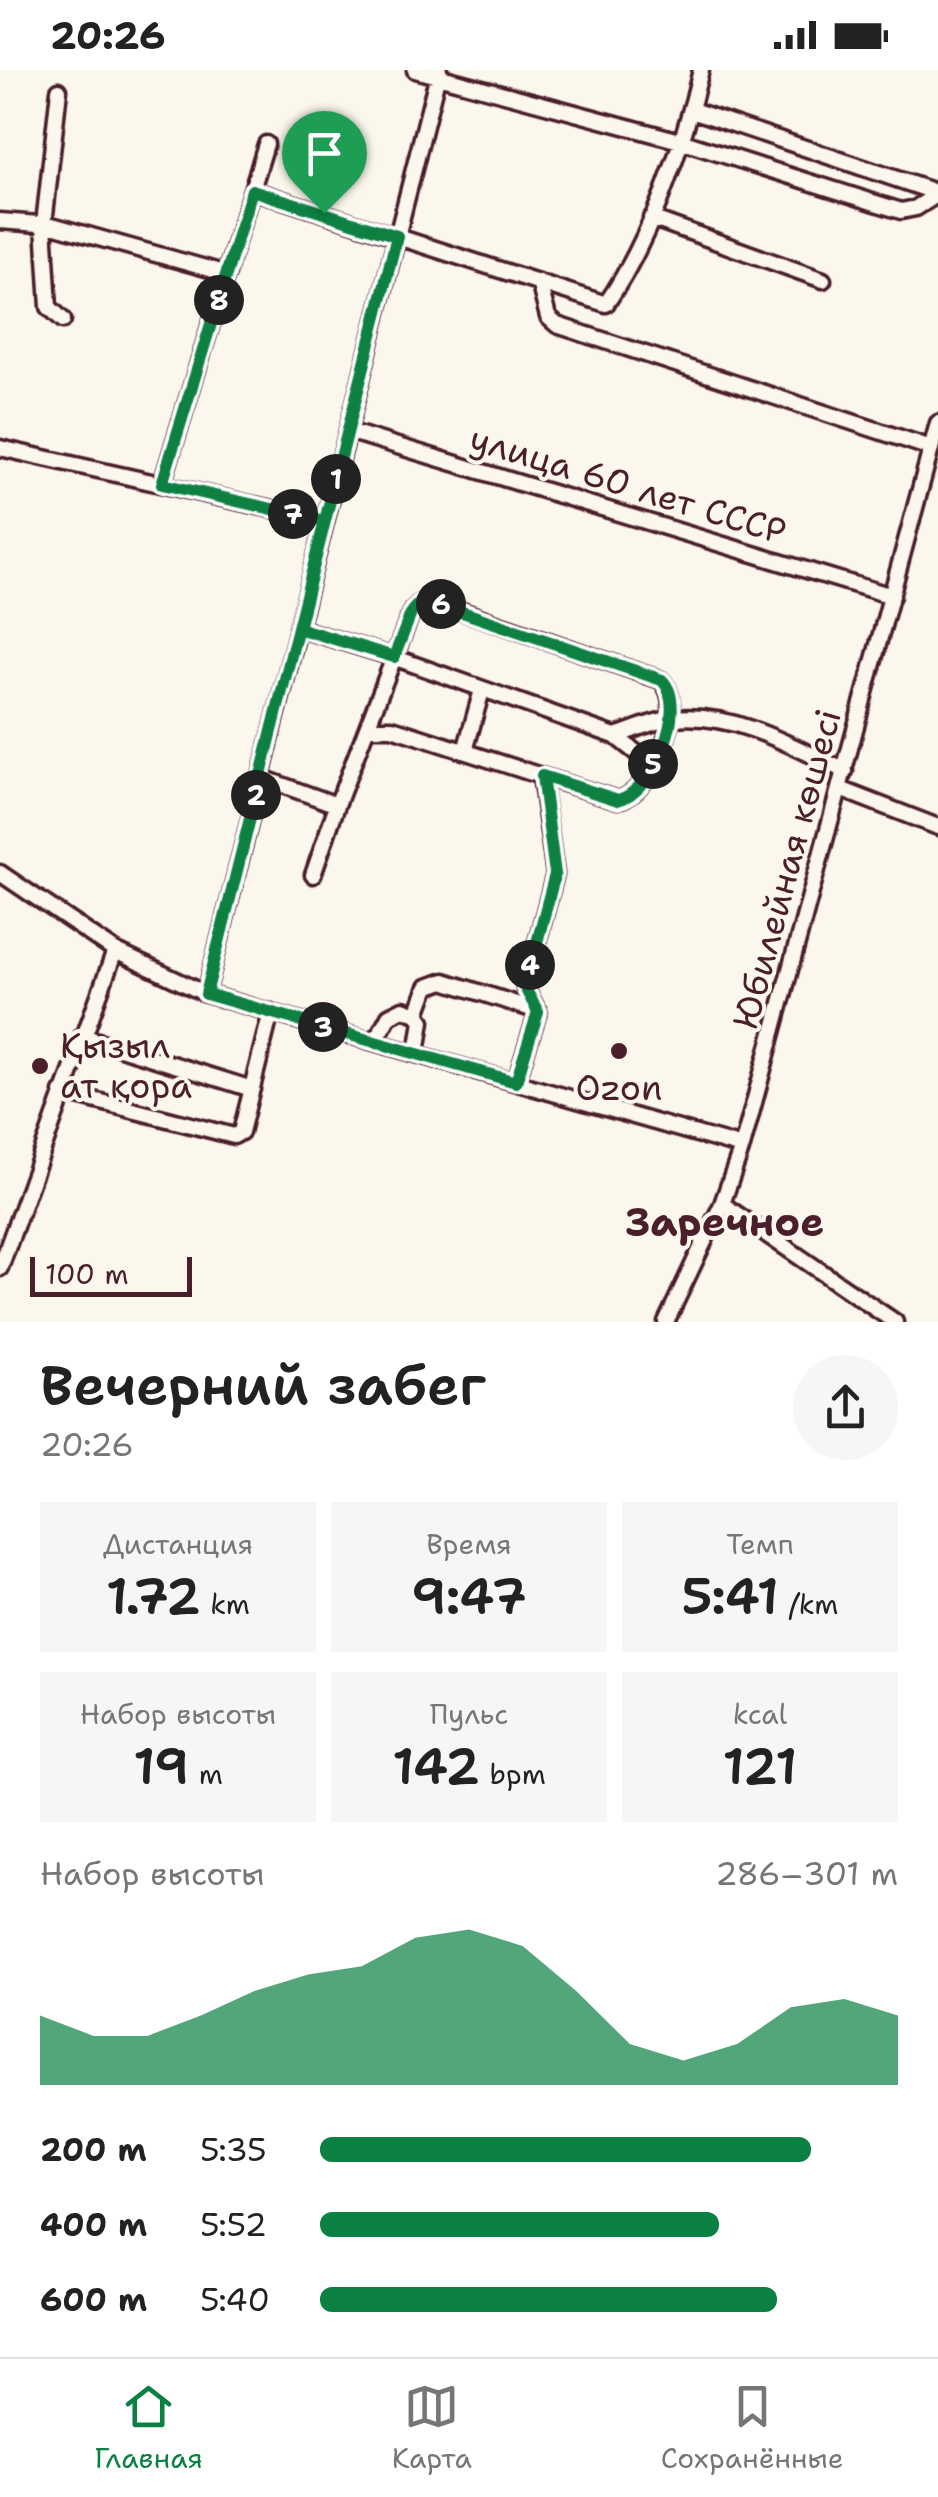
<!DOCTYPE html>
<html lang="ru">
<head>
<meta charset="utf-8">
<style>
  :root { --surface:#fff; --page:#f6f6f6; --text:#222; --muted:#767676; --line:#e0e0e0; --accent:#0b8043 }
  body { margin:0; font-family:"Shantell Sans",sans-serif; background:var(--page); color:var(--text); height:100vh; display:flex; flex-direction:column; font-size:38px; white-space:nowrap }
  * { box-sizing:border-box; margin:0 }
  p { font-size:32px; color:var(--muted) }
  .icon { flex:none; width:55px; height:55px; fill:none; stroke:currentColor; stroke-width:2; stroke-linecap:round; stroke-linejoin:round }
  .map { position:relative; height:1252px; overflow:hidden }
  .sheet { display:flex; flex-direction:column; background:var(--surface); flex:1 }
  .sheet>* { flex:none }
  .scale { position:absolute; left:30px; bottom:25px; width:162px; box-sizing:border-box; padding-left:10px; border:5px solid #4a1f2b; border-top:0; font-size:28px; line-height:35px; white-space:nowrap; color:#4a1f2b; -webkit-text-stroke:8px #fbf7ec; paint-order:stroke }
  .pin { position:absolute; display:grid; place-items:center; width:85px; height:85px; color:#fff; margin:-102px -42px; border-radius:50% 50% 50% 0; rotate:-45deg; box-shadow:0 0 10px #0007 }
  .pin .icon { rotate:45deg }
  .km { position:absolute; width:50px; height:50px; margin:-25px; border-radius:50%; background:#222; color:#fff; font-size:28px; line-height:50px; text-align:center }
  .round { display:grid; place-items:center; flex:none; width:105px; height:105px; border-radius:52px; background:var(--page) }
  .head { display:flex; align-items:center; justify-content:space-between; height:170px; padding:0 40px }
  h1 { font-size:55px; font-weight:600; line-height:75px }
  .stats { display:grid; grid-template-columns:repeat(3,1fr); gap:15px; height:170px; padding:10px 40px }
  .stats div { display:grid; align-content:center; border-radius:0px; background:var(--page); text-align:center }
  .stats b { font-size:50px; font-weight:600 }
  .stats small { font-size:28px; font-weight:400 }
  .stats p { font-size:28px }
  .chart { height:280px; padding:20px 40px }
  .chart p { display:flex; justify-content:space-between }
  .chart svg { width:100%; height:180px; margin-top:10px; fill:var(--accent); opacity:.7 }
  ul { padding:0 40px; list-style:none; font-size:32px }
  li { display:grid; grid-template-columns:160px 120px 1fr; align-items:center; height:75px }
  li i { height:25px; border-radius:12px; background:var(--accent) }
  .status { display:flex; justify-content:space-between; align-items:center; height:70px; padding:0 50px; background:var(--surface); direction:ltr }
  .status svg { height:28px; fill:currentColor }
  .menu { display:flex; justify-content:space-around; align-items:center; height:140px; border-top:2px solid var(--line); background:var(--surface); font-size:28px; color:var(--muted) }
  .menu a { display:grid; justify-items:center; gap:5px }
  .menu .selected { color:var(--accent) }
  .map>svg:first-child { display:block }
  .lines { fill:none; stroke-linecap:round; stroke-linejoin:round }
  .minor-casing { stroke:#4a1f2b; stroke-width:21 }
  .minor { stroke:#fbf7ec; stroke-width:14 }
  .route-casing { stroke:#fff; stroke-width:20 }
  .route { stroke:#0b8043; stroke-width:12 }
  .poi-dot { fill:#4a1f2b; stroke:#fbf7ec; stroke-width:4 }
  .labels { text-anchor:middle; stroke-width:8; stroke-linejoin:round; paint-order:stroke }
  .street-label { font-size:35px; fill:#4a1f2b; stroke:#fbf7ec }
  .poi-label { font-size:35px; fill:#4a1f2b; stroke:#fbf7ec; text-anchor:start }
  .quarter-label { font-size:40px; font-weight:bold; fill:#4a1f2b; stroke:#fbf7ec }
</style>
</head>
<body>
<div class="status"><b>20:26</b><svg viewBox="0 0 49 12"><path d="M0 12V9h3v3zM5 12V6h3v6zM10 12V3h3v9zM15 12V0h3v12zM26 1h20v11H26zM47 4h2v5h-2z"/></svg></div>
<div class="map">
<svg width="938" height="1252" viewBox="0 0 938 1252">
  <rect width="100%" height="100%" fill="#fbf7ec"/>
  <filter id="ink" filterUnits="userSpaceOnUse"><feTurbulence type="fractalNoise" baseFrequency=".01" numOctaves="2"/><feDisplacementMap in="SourceGraphic" scale="20" xChannelSelector="R" yChannelSelector="G"/><feConvolveMatrix kernelMatrix="1 2 1 2 8 2 1 2 1" color-interpolation-filters="sRGB"/></filter>
  <g filter="url(#ink)">
    <g class="lines">
      <defs>
        <path id="minor" d="M415,0L680,71L901,141L916,138L938,124
          M59,20L44,154L49,237L63,250
          M692,40L938,123
          M252,120L606,234C649,172 684,74 701,0
          M651,148L823,210
          M0,151L52,155L227,204
          M539,212L548,247L557,255L931,378
          M348,361L892,526
          M0,378L325,451
          M162,414L266,74
          M298,558L393,587L615,666L652,695
          M369,658H392L541,706L555,804L525,918L538,942L516,1012
          M615,666C634,660 655,650 675,648C734,642 794,677 845,701
          M465,681L482,620
          M260,707L337,735L412,541L420,533L433,531L661,610C690,638 651,723 618,730L541,706
          M840,719L938,757
          M0,803L115,881L206,924L742,1077
          M313,805L337,735
          M206,924L439,0
          M417,944L427,917L444,911L538,941
          M82,966L252,1019
          M375,972L389,946L403,939L417,944L422,951L417,983
          M62,1022L234,1066L241,1062L271,942
          M722,1134L895,1252
          M0,1198L115,881
          M666,1252L722,1134L742,1077L938,353"/>
      </defs>
      <use href="#minor" class="minor-casing"/>
      <use href="#minor" class="minor"/>
    </g>
  </g>
  <g class="lines" filter="url(#ink)">
    <defs>
      <path id="route" d="M324,143L397,166C333,419 269,671 206,924L516,1012L538,942L525,918L555,804L542,706L618,730C652,722 690,638 662,610L433,532H420L412,541L394,587L298,558L325,451L162,414L252,120L324,143"/>
    </defs>
    <use href="#route" class="route-casing"/>
    <use href="#route" class="route"/>
  </g>
  <g class="poi-dot">
    <circle cx="619" cy="981" r="10"/>
    <circle cx="40" cy="996" r="10"/>
  </g>
  <g class="labels">
    <g class="street-label">
      <text transform="translate(628 415) rotate(17)" y="12">улица 60 лет СССР</text>
      <text transform="translate(787 799) rotate(-75)" y="12">Юбилейная көшесі</text>
    </g>
    <g class="poi-label">
      <text x="60" y="988">Қызыл<tspan x="60" dy="40">ат қора</tspan></text>
      <text x="619" y="1030" text-anchor="middle">Ozon</text>
    </g>
    <g class="quarter-label">
      <text x="725" y="1166">Заречное</text>
    </g>
  </g>
</svg>
<div class="scale">100 m</div>
<div class="pin" style="left:324px;top:143px;background:#1e9e55"><svg class="icon" aria-label="arrive" viewBox="0 0 24 24"><path d="M6 21V4h12l-3 4 3 4H6"/></svg></div>
<b class="km" style="left:336px;top:409px">1</b>
<b class="km" style="left:256px;top:725px">2</b>
<b class="km" style="left:323px;top:957px">3</b>
<b class="km" style="left:530px;top:895px">4</b>
<b class="km" style="left:653px;top:694px">5</b>
<b class="km" style="left:441px;top:534px">6</b>
<b class="km" style="left:293px;top:444px">7</b>
<b class="km" style="left:219px;top:230px">8</b>
</div>
<section class="sheet">
<div class="head"><div><h1>Вечерний забег</h1><p>20:26</p></div><a class="round"><svg class="icon" aria-label="share" viewBox="0 0 24 24"><path d="M12 15V3M7 8l5-5 5 5M5 13v7h14v-7"/></svg></a></div>
<div class="stats">
<div><p>Дистанция</p><b>1.72<small> km</small></b></div>
<div><p>Время</p><b>9:47</b></div>
<div><p>Темп</p><b>5:41<small> /km</small></b></div>
</div>
<div class="stats">
<div><p>Набор высоты</p><b>19<small> m</small></b></div>
<div><p>Пульс</p><b>142<small> bpm</small></b></div>
<div><p>kcal</p><b>121</b></div>
</div>
<div class="chart"><p><span>Набор высоты</span>286–301 m</p>
<svg viewBox="0 0 160 44" preserveAspectRatio="none"><path d="M0 44V27L10 32L20 32L30 27L40 21L50 17L60 15L70 8L80 6L90 10L100 21L110 34L120 38L130 34L140 25L150 23L160 27V44z"/></svg>
</div>
<ul>
<li><b>200 m</b>5:35<i style="width:85%"></i></li>
<li><b>400 m</b>5:52<i style="width:69%"></i></li>
<li><b>600 m</b>5:40<i style="width:79%"></i></li>
</ul>
</section>
<nav class="menu">
<a class="selected"><svg class="icon" aria-label="home" viewBox="0 0 24 24"><path d="M3 11l9-7 9 7M6 9v11h12V9"/></svg>Главная</a>
<a><svg class="icon" aria-label="map" viewBox="0 0 24 24"><path d="M3 6l6-2 6 2 6-2v14l-6 2-6-2-6 2zM9 4v14M15 6v14"/></svg>Карта</a>
<a><svg class="icon" aria-label="saved" viewBox="0 0 24 24"><path d="M7 4h10v16l-5-4-5 4z"/></svg>Сохранённые</a>
</nav>
</body>
</html>
